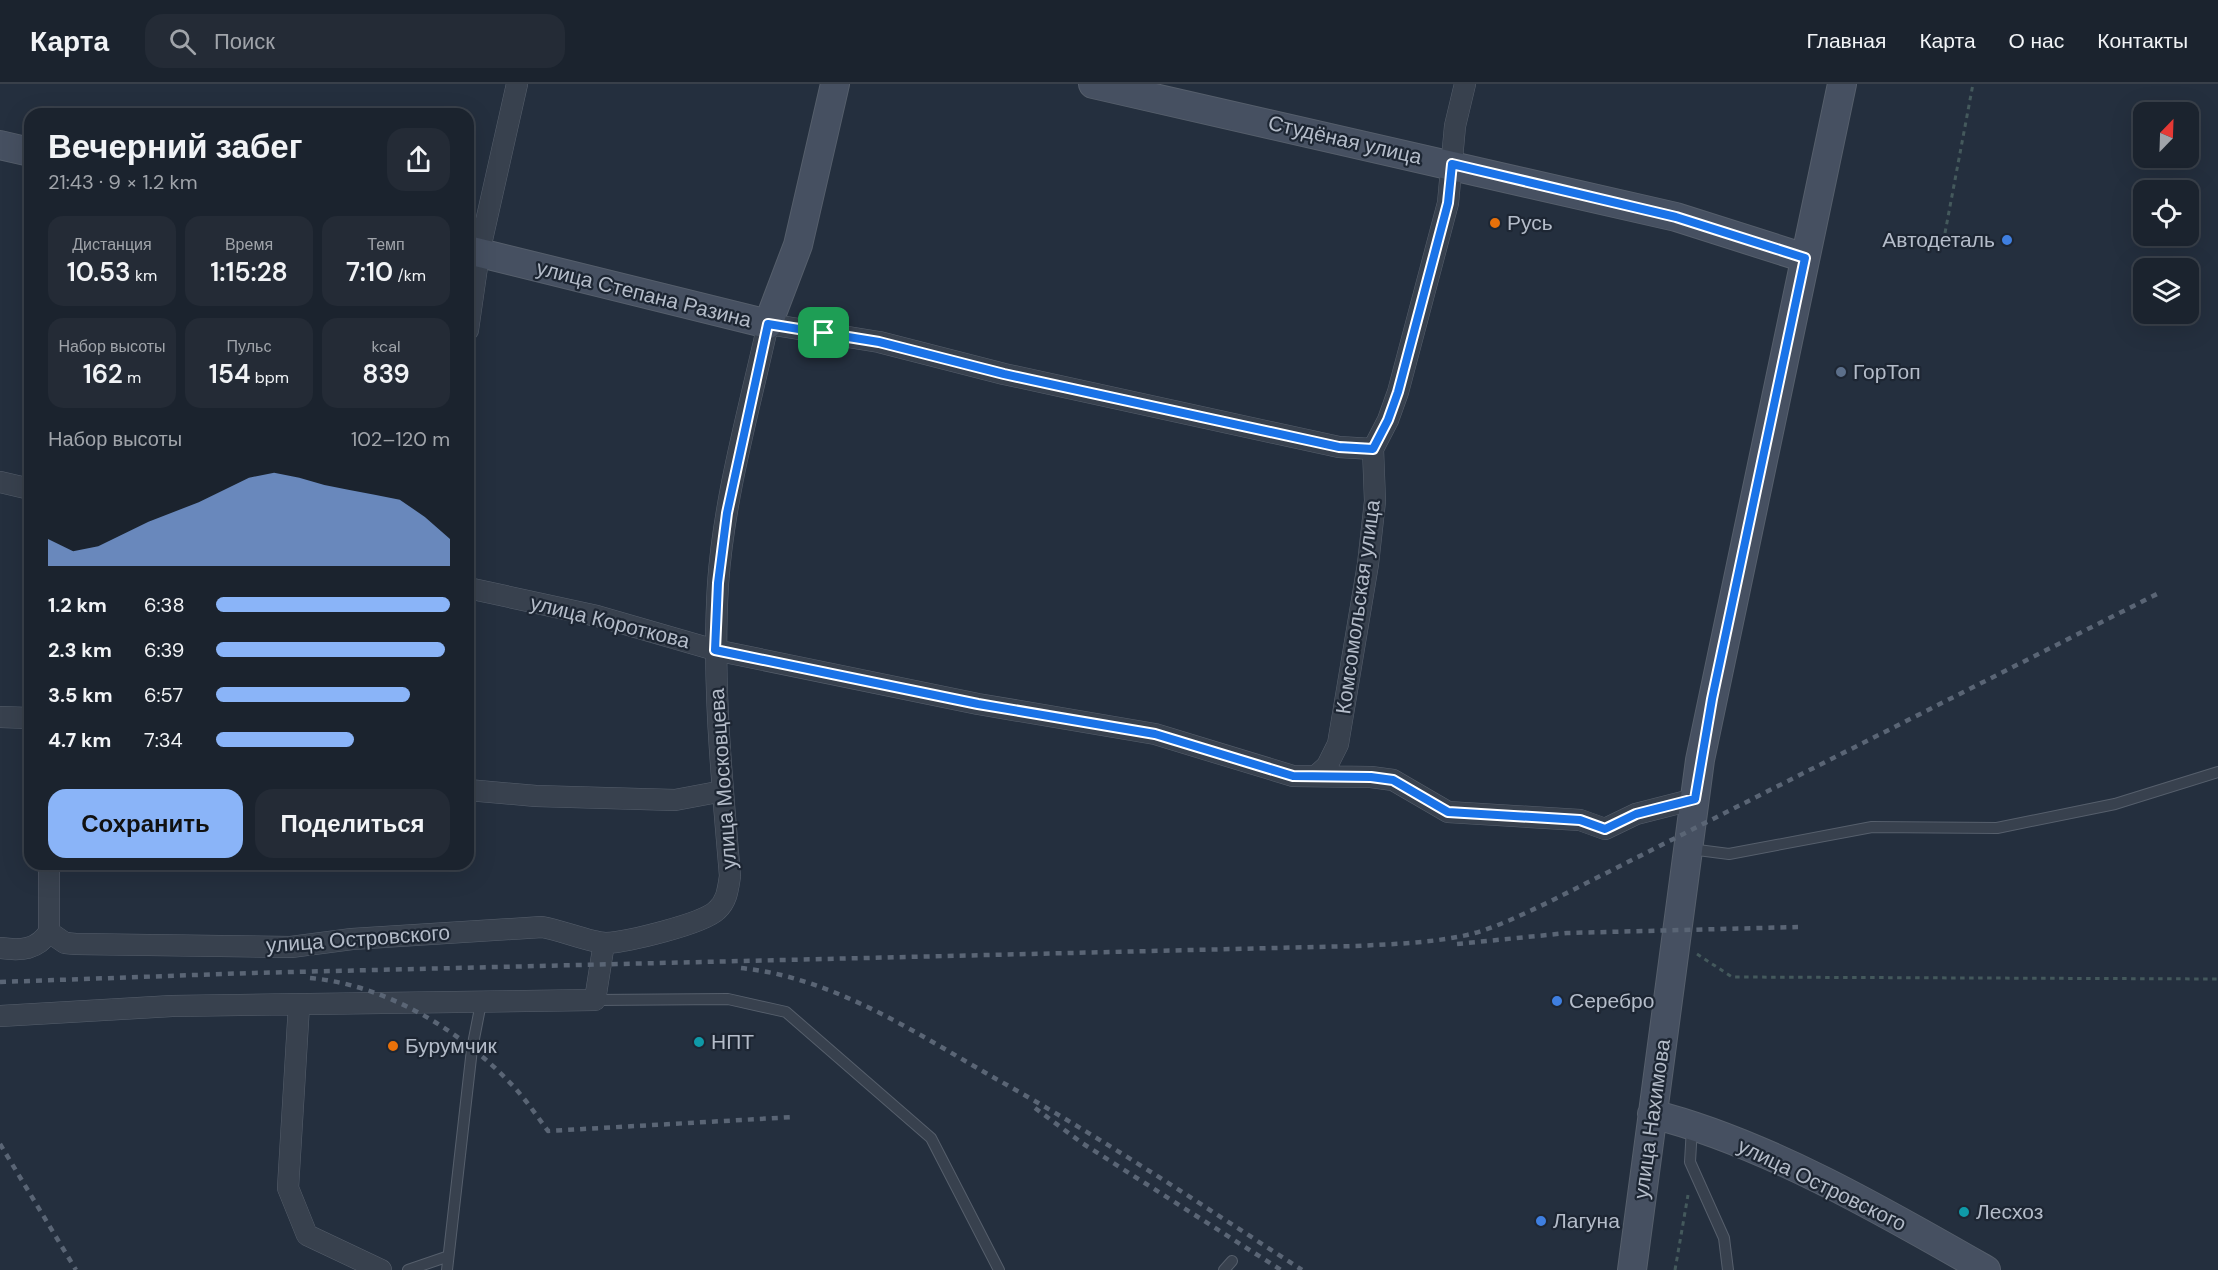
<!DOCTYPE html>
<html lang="ru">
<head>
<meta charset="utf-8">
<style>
  :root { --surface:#1b232e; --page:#242b36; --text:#f1f3f6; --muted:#a0a4aa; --line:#39404a; --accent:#8ab4f8 }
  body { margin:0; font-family:"DM Sans",sans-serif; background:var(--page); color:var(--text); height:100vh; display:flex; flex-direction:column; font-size:22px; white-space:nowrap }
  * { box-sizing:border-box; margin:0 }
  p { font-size:20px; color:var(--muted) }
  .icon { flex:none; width:33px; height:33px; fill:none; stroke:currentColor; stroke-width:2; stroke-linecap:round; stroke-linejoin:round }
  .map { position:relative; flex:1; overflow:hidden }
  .sheet { position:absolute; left:24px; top:24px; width:450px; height:762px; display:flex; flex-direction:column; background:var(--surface); border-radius:18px; box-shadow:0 6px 24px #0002,0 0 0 2px var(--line) }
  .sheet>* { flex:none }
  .needle { width:39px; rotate:23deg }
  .controls { position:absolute; left:2133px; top:18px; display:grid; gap:12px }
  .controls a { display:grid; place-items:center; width:66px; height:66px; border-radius:12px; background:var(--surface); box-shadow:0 6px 24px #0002,0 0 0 2px var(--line); font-size:30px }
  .pin { position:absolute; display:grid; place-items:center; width:51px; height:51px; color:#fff; margin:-26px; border-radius:12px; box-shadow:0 3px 9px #0006 }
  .round { display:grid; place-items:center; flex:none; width:63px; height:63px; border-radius:18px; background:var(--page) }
  .head { display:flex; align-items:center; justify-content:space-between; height:102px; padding:0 24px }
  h1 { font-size:33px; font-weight:600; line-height:45px }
  .metrics { display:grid; grid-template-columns:repeat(3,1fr); gap:9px; height:102px; padding:6px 24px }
  .metrics div { display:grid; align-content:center; border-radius:15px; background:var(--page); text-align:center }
  .metrics b { font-size:26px; font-weight:600 }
  .metrics small { font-size:16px; font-weight:400 }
  .metrics p { font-size:16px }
  .chart { height:168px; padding:12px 24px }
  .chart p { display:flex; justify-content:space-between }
  .chart svg { width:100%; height:108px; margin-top:6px; fill:var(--accent); opacity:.7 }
  .action { display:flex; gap:12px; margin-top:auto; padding:12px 24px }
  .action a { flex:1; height:69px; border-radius:18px; background:var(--accent); color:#111; font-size:24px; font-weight:600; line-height:69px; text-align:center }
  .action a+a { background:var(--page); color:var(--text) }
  ul { padding:0 24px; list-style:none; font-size:20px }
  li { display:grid; grid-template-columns:96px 72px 1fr; align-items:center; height:45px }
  li i { height:15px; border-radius:8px; background:var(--accent) }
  header { display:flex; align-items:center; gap:36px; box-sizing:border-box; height:84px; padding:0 30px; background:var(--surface); border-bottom:2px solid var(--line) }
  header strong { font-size:28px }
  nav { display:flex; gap:33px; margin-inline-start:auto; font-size:21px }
  .search { width:420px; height:54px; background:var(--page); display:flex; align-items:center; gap:15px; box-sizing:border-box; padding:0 21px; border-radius:18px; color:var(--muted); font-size:22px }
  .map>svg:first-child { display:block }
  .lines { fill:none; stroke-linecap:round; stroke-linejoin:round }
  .lane-casing { stroke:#565f6c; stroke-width:12 }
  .street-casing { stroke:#565f6c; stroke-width:22 }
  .secondary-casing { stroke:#565f6c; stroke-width:30 }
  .path { stroke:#44595c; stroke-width:3; stroke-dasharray:4.5 4.5; stroke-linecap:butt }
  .lane { stroke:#38414e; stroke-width:10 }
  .street { stroke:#38414e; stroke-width:21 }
  .secondary { stroke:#465061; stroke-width:28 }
  .rail { stroke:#5a6575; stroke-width:4.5; stroke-dasharray:6 6; stroke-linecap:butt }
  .route-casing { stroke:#fff; stroke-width:12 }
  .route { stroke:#1a73e8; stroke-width:8 }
  .food-dot { fill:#e8710a; stroke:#1d2633; stroke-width:2 }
  .shop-dot { fill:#3f7fe0; stroke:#1d2633; stroke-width:2 }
  .service-dot { fill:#5c6f8a; stroke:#1d2633; stroke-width:2 }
  .culture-dot { fill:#0f9aa8; stroke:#1d2633; stroke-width:2 }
  .labels { text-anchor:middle; stroke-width:4.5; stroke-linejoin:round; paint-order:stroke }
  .street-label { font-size:21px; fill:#b4bcc9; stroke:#1d2633 }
  .poi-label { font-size:21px; fill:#b4bcc9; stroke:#1d2633; text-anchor:start }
</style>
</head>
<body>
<header>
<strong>Карта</strong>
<div class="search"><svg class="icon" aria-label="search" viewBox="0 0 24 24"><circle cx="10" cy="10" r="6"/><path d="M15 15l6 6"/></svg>Поиск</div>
<nav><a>Главная</a><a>Карта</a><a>О нас</a><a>Контакты</a></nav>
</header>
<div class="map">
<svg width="2218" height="1186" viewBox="0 0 2218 1186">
  <rect width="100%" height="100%" fill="#242f3e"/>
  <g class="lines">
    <defs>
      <path id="lane" d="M1690,765L1729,770L1872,743L1997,744L2115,720L2218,688
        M595,916L728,915L786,928L931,1054L999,1186
        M1692,1043L1690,1078L1724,1154L1728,1186
        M408,1186L446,1173
        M447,1186L472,965L481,919
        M1224,1186L1232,1177"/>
      <path id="street" d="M468,246L479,169L517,0
        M0,398L30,405
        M468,504L597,532L715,566L978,620L1155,650L1293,692L1371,693L1393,696L1448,728L1580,736L1605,745L1636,730L1695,715
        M0,633L30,634
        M1317,691L1327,682L1338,660L1368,480L1375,417L1373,365L1388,336L1398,308L1448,119L1455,42L1465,0
        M468,706L536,712L675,716L723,707
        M49,780V848
        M49,848L65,859L76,860L291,863L352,855L542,843C561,846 591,859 606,859C627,858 703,840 717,826C727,817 728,805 730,792C722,696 712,598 718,500C724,413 749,326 768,240L879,258L1004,290L1339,363L1373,365
        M0,864C21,867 37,866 49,848
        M299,921L288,1104L307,1151L381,1186
        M0,932L172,922L595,916L604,859"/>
      <path id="secondary" d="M1093,0L1676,133L1805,174
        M0,61L30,68
        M468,166L768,240L798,161L835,0
        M1652,1030C1764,1058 1885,1128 1986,1186
        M1632,1186L1700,676L1842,0"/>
    </defs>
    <use href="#lane" class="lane-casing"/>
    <use href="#street" class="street-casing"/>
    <use href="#secondary" class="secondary-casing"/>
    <path class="path" d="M1945,149L1973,0
      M1697,870L1732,893L2218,895
      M1675,1186L1688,1111"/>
    <use href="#lane" class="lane"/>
    <use href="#street" class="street"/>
    <use href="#secondary" class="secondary"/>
    <path class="rail" d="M1457,860L1567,849L1798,843
      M741,884C836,894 917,950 998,996C1102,1054 1202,1121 1302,1186
      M310,894C387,901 462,947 514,1003C526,1016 537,1032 548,1047L794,1033
      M0,898L251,889L1356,862C1393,860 1431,859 1467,851C1496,844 1523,830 1549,818L2157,510
      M1035,1024L1082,1059L1281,1186
      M0,1060L76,1186"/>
  </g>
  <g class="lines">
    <defs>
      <path id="route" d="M1452,80L1676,133L1805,174L1712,615L1695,715L1636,730L1605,745L1580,736L1448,728L1393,696L1371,693L1293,692L1155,650L978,620L715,566L718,499L727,429L768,240L879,258L1004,290L1339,363L1373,365L1388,336L1398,308L1448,119Z"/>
    </defs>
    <use href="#route" class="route-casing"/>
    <use href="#route" class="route"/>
  </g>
  <g class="food-dot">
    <circle cx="1495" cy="139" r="6"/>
    <circle cx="393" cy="962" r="6"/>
  </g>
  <g class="shop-dot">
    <circle cx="2007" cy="156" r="6"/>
    <circle cx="1557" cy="917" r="6"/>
    <circle cx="1541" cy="1137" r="6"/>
  </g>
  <circle class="service-dot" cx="1841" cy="288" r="6"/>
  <g class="culture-dot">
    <circle cx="699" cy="958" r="6"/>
    <circle cx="1964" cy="1128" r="6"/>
  </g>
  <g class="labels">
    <g class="street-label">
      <text transform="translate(1345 56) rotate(13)" y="7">Студёная улица</text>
      <text transform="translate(644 210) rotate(14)" y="7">улица Степана Разина</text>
      <text transform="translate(1358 523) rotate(-82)" y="7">Комсомольская улица</text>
      <text transform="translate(610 538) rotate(14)" y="7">улица Короткова</text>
      <text transform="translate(723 695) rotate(-94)" y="7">улица Московцева</text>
      <text transform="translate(358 855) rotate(-4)" y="7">улица Островского</text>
      <text transform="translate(1652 1035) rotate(-82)" y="7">улица Нахимова</text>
      <text transform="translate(1822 1101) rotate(26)" y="7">улица Островского</text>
    </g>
    <g class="poi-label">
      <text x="1507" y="146">Русь</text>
      <text x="1995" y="163" text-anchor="end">Автодеталь</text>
      <text x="1853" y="295">ГорТоп</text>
      <text x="1569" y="924">Серебро</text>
      <text x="711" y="965">НПТ</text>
      <text x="405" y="969">Бурумчик</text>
      <text x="1976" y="1135">Лесхоз</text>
      <text x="1553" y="1144">Лагуна</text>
    </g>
  </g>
</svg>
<div class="controls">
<a><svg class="needle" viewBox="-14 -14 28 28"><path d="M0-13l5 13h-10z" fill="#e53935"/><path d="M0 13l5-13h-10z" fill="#a0a4aa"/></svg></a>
<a><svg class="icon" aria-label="locate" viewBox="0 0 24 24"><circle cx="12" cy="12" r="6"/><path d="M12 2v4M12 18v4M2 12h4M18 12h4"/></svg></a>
<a><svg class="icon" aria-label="layers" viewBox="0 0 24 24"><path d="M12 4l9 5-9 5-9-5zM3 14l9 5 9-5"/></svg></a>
</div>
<div class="pin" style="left:824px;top:249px;background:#1e9e55"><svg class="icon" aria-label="arrive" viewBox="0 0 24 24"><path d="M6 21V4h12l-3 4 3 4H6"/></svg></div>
<section class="sheet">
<div class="head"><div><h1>Вечерний забег</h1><p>21:43 · 9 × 1.2 km</p></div><a class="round"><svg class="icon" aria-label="share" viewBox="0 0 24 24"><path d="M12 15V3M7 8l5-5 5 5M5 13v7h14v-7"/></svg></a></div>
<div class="metrics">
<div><p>Дистанция</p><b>10.53<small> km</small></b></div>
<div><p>Время</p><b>1:15:28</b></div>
<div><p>Темп</p><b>7:10<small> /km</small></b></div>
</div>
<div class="metrics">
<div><p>Набор высоты</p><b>162<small> m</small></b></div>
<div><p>Пульс</p><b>154<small> bpm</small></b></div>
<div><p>kcal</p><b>839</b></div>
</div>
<div class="chart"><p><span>Набор высоты</span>102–120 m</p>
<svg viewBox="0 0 160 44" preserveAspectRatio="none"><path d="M0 44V33L10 38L20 36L30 31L40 26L50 22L60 18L70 13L80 8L90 6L100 8L110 11L120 13L130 15L140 17L150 24L160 33V44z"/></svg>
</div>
<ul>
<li><b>1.2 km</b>6:38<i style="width:100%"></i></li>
<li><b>2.3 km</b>6:39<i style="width:98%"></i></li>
<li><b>3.5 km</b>6:57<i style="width:83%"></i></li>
<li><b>4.7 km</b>7:34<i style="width:59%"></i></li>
</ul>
<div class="action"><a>Сохранить</a><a>Поделиться</a></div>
</section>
</div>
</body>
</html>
